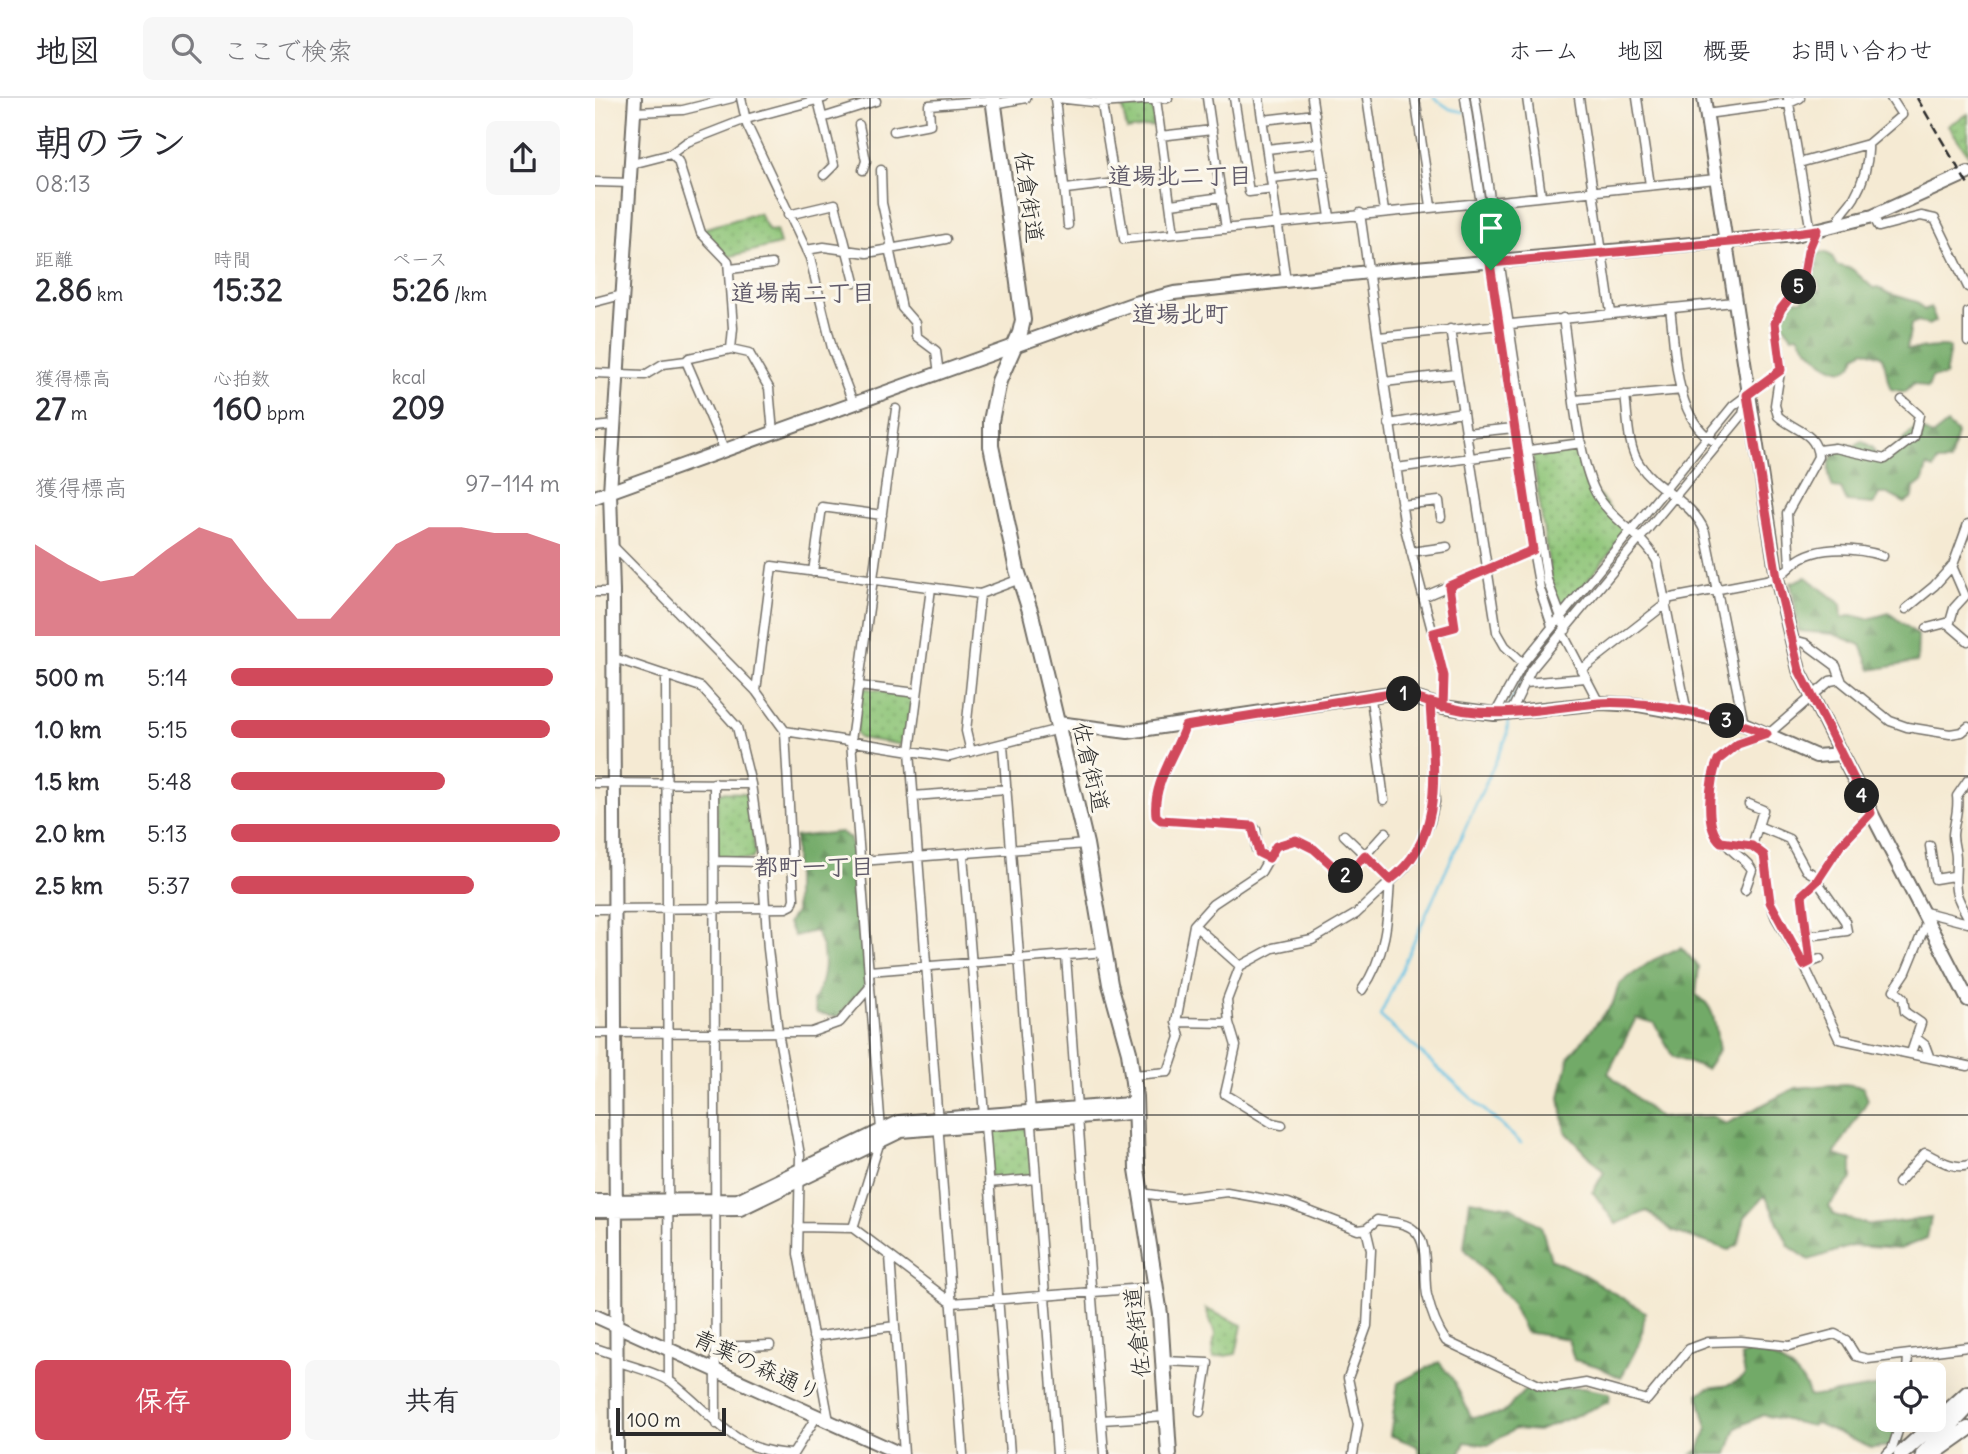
<!DOCTYPE html>
<html lang="ja">
<head>
<meta charset="utf-8">
<style>
  :root { --surface:#fff; --page:#f7f7f7; --text:#2b2b33; --muted:#7c7c81; --line:#e1e1e2; --accent:#d1495b }
  body { margin:0; font-family:Delius,"Klee One",sans-serif; background:var(--page); color:var(--text); height:100vh; display:flex; flex-direction:column; font-size:26px; white-space:nowrap }
  * { box-sizing:border-box; margin:0 }
  p { font-size:23px; color:var(--muted) }
  .icon { flex:none; width:38px; height:38px; fill:none; stroke:currentColor; stroke-width:2; stroke-linecap:round; stroke-linejoin:round }
  .map { position:relative; flex:1; overflow:hidden }
  .sheet { display:flex; flex-direction:column; background:var(--surface); width:595px }
  .sheet>* { flex:none }
  .controls { position:absolute; left:1281px; top:1264px; display:grid; gap:14px }
  .controls a { display:grid; place-items:center; width:70px; height:70px; border-radius:10px; background:var(--surface); box-shadow:0 7px 28px #0002; font-size:35px }
  .scale { position:absolute; left:21px; bottom:18px; width:110px; box-sizing:border-box; padding-left:7px; border:4px solid #2b2b2b; border-top:0; font-size:19px; line-height:24px; white-space:nowrap; color:#2b2b2b; -webkit-text-stroke:5px #fbf7ec; paint-order:stroke }
  .pin { position:absolute; display:grid; place-items:center; width:60px; height:60px; color:#fff; margin:-72px -30px; border-radius:50% 50% 50% 0; rotate:-45deg; box-shadow:0 0 7px #0007 }
  .pin .icon { rotate:45deg }
  .km { position:absolute; width:35px; height:35px; margin:-18px; border-radius:50%; background:#222; color:#fff; font-size:19px; line-height:35px; text-align:center }
  .round { display:grid; place-items:center; flex:none; width:74px; height:74px; border-radius:10px; background:var(--page) }
  .head { display:flex; align-items:center; justify-content:space-between; height:119px; padding:0 35px }
  h1 { font-size:38px; font-weight:700; line-height:52px }
  .metrics { display:grid; grid-template-columns:repeat(3,1fr); gap:10px; height:119px; padding:7px 35px }
  .metrics div { display:grid; align-content:center }
  .metrics b { font-size:30px; font-weight:700 }
  .metrics small { font-size:19px; font-weight:400 }
  .metrics p { font-size:19px }
  .chart { height:196px; padding:14px 35px }
  .chart p { display:flex; justify-content:space-between }
  .chart svg { width:100%; height:126px; margin-top:7px; fill:var(--accent); opacity:.7 }
  .button { display:flex; gap:14px; margin-top:auto; padding:14px 35px }
  .button a { flex:1; height:80px; border-radius:10px; background:var(--accent); color:#fff; font-size:28px; font-weight:700; line-height:80px; text-align:center }
  .button a+a { background:var(--page); color:var(--text) }
  ul { padding:0 35px; list-style:none; font-size:23px }
  li { display:grid; grid-template-columns:112px 84px 1fr; align-items:center; height:52px }
  li i { height:18px; border-radius:9px; background:var(--accent) }
  header { display:flex; align-items:center; gap:42px; box-sizing:border-box; height:98px; padding:0 35px; background:var(--surface); border-bottom:2px solid var(--line) }
  header strong { font-size:33px }
  nav { display:flex; gap:38px; margin-inline-start:auto; font-size:24px }
  .search { width:490px; height:63px; background:var(--page); display:flex; align-items:center; gap:18px; box-sizing:border-box; padding:0 24px; border-radius:10px; color:var(--muted); font-size:26px }
  main { display:flex; flex:1; min-height:0 }
  .map>svg:first-child { display:block }
  .forest { fill:url(#forest-firs); stroke:#4e6a4a; stroke-width:2 }
  .park { fill:url(#park-dots); stroke:#5c7851; stroke-width:2 }
  .lines { fill:none; stroke-linecap:round; stroke-linejoin:round }
  .stream { stroke:#65c1e3; stroke-width:2.5 }
  .street-casing { stroke:#726e66; stroke-width:11 }
  .secondary-casing { stroke:#726e66; stroke-width:16 }
  .primary-casing { stroke:#726e66; stroke-width:16 }
  .highway-casing { stroke:#726e66; stroke-width:18 }
  .street { stroke:#fff; stroke-width:8 }
  .secondary { stroke:#fff; stroke-width:12 }
  .primary { stroke:#fff; stroke-width:12 }
  .highway { stroke:#fff; stroke-width:14 }
  .rail { stroke:#2b2b2b; stroke-width:2.5; stroke-dasharray:10 5; stroke-linecap:butt }
  .route-casing { stroke:#fff; stroke-width:14 }
  .route { stroke:#d1495b; stroke-width:9 }
  .grid { fill:none; stroke:#2b2b2b; stroke-width:2; stroke-opacity:0.55 }
  .labels { text-anchor:middle; stroke-width:6; stroke-linejoin:round; paint-order:stroke }
  .street-label { font-size:23px; fill:#2b2b2b; stroke:#fbf7ec }
  .neighbourhood-label { font-size:24px; font-weight:bold; fill:#605a69; stroke:#fbf7ec }
</style>
</head>
<body>
<header>
<strong>地図</strong>
<div class="search"><svg class="icon" aria-label="search" viewBox="0 0 24 24"><circle cx="10" cy="10" r="6"/><path d="M15 15l6 6"/></svg>ここで検索</div>
<nav><a>ホーム</a><a>地図</a><a>概要</a><a>お問い合わせ</a></nav>
</header>
<main>
<section class="sheet">
<div class="head"><div><h1>朝のラン</h1><p>08:13</p></div><a class="round"><svg class="icon" aria-label="share" viewBox="0 0 24 24"><path d="M12 15V3M7 8l5-5 5 5M5 13v7h14v-7"/></svg></a></div>
<div class="metrics">
<div><p>距離</p><b>2.86<small> km</small></b></div>
<div><p>時間</p><b>15:32</b></div>
<div><p>ペース</p><b>5:26<small> /km</small></b></div>
</div>
<div class="metrics">
<div><p>獲得標高</p><b>27<small> m</small></b></div>
<div><p>心拍数</p><b>160<small> bpm</small></b></div>
<div><p>kcal</p><b>209</b></div>
</div>
<div class="chart"><p><span>獲得標高</span>97–114 m</p>
<svg viewBox="0 0 160 44" preserveAspectRatio="none"><path d="M0 44V12L10 19L20 25L30 23L40 14L50 6L60 10L70 25L80 38L90 38L100 25L110 12L120 6L130 6L140 8L150 8L160 12V44z"/></svg>
</div>
<ul>
<li><b>500 m</b>5:14<i style="width:98%"></i></li>
<li><b>1.0 km</b>5:15<i style="width:97%"></i></li>
<li><b>1.5 km</b>5:48<i style="width:65%"></i></li>
<li><b>2.0 km</b>5:13<i style="width:100%"></i></li>
<li><b>2.5 km</b>5:37<i style="width:74%"></i></li>
</ul>
<div class="button"><a>保存</a><a>共有</a></div>
</section>
<div class="map">
<svg width="1373" height="1356" viewBox="0 0 1373 1356">
  <defs>
    <pattern id="forest-firs" width="22" height="20" patternUnits="userSpaceOnUse" patternTransform="scale(1.75)"><rect width="22" height="20" fill="#72aa68"/><path d="M5 1l3.5 6h-7zM16 11l3.5 6h-7z" fill="#5e8b56"/></pattern>
    <pattern id="park-dots" width="8" height="8" patternUnits="userSpaceOnUse" patternTransform="scale(1.75)"><rect width="8" height="8" fill="#8dc477"/><path d="M2 2h.1M6 6h.1" fill="none" stroke="#739f62" stroke-width="1.8" stroke-linecap="round"/></pattern>
  </defs>
  <rect width="100%" height="100%" fill="#fbf7ec"/>
  <filter id="ink" filterUnits="userSpaceOnUse"><feTurbulence type="fractalNoise" baseFrequency=".0143" numOctaves="2"/><feDisplacementMap in="SourceGraphic" scale="14" xChannelSelector="R" yChannelSelector="G"/><feConvolveMatrix kernelMatrix="1 2 1 2 8 2 1 2 1" color-interpolation-filters="sRGB"/></filter>
  <filter id="wash" filterUnits="userSpaceOnUse"><feTurbulence type="fractalNoise" baseFrequency=".00686" numOctaves="4" result="noise"/><feDisplacementMap in="SourceGraphic" scale="28" xChannelSelector="R" yChannelSelector="G"/><feGaussianBlur stdDeviation="1.57" result="paint"/><feColorMatrix in="noise" values="0 0 0 0 0 0 0 0 0 0 0 0 0 0 0 0 0 1.4 0 .05"/><feComposite in="paint" operator="in"/></filter>
  <g filter="url(#wash)">
    <rect width="100%" height="100%" fill="#f5ead3"/>
    <path class="forest" d="M1229,154L1237,158L1241,167L1257,171L1278,190L1283,189L1292,195L1322,204L1329,212L1335,209L1341,223L1333,227L1324,223L1316,226L1312,251C1327,253 1341,246 1355,250L1350,278L1337,279L1333,290L1319,285L1310,294L1296,291C1290,279 1293,269 1286,258L1270,252L1261,257C1253,294 1211,251 1203,237L1197,238L1185,223L1198,202H1208L1209,194L1220,190L1226,195L1223,182L1218,179C1219,171 1216,165 1218,157Z
      M1352,326L1362,335L1355,364H1342L1339,371L1332,368L1328,383L1319,390L1318,399L1310,405L1293,396H1284L1279,406L1252,404L1246,391L1238,390C1230,370 1233,362 1246,345L1259,348L1267,343L1278,350L1281,358C1300,358 1308,338 1323,328L1337,338Z
      M1211,479L1246,506L1247,520L1257,517L1273,521L1294,515L1323,537L1322,564L1276,572L1266,547L1238,536L1204,533L1196,485Z
      M245,734L255,740L264,792L272,886L243,919L222,915L218,904C230,882 234,855 220,833L199,838L193,825L200,814V739Z
      M1086,849L1104,869L1101,897C1122,908 1120,931 1124,952L1111,971L1078,959L1059,925L1041,920L1013,975L1064,1020L1118,1018L1131,1026L1200,990L1250,986L1268,989L1273,1002L1239,1057L1257,1062V1081L1234,1108L1239,1117L1276,1127L1336,1120L1332,1140L1305,1151L1257,1148L1214,1162L1194,1148L1170,1097L1150,1119L1143,1147L1134,1152L1077,1133L1052,1113L1021,1126L998,1094L1009,1074L970,1033L965,999L974,959L1018,905L1024,886L1058,862Z
      M875,1102L916,1109L946,1128L956,1161L986,1175L1050,1214L1046,1242L1026,1280L1002,1268L979,1262L973,1241L930,1234L917,1205L869,1150Z
      M1158,1251C1183,1262 1207,1271 1215,1299L1293,1287V1321H1307L1308,1347L1276,1350L1221,1325L1217,1328L1168,1317L1141,1330L1132,1356H1097L1104,1352L1112,1330L1103,1296C1120,1282 1129,1296 1150,1277L1146,1258Z
      M844,1264L859,1283L876,1319L907,1316L932,1290H987L1015,1295L1014,1304L943,1333L920,1331L893,1347L870,1344L865,1356H825L822,1348L795,1337L803,1285Z"/>
    <path class="park" d="M553,5L558,9L560,28L532,32L527,8Z
      M1373,16V56L1353,27Z
      M164,115L174,133L181,132L185,146L133,159L107,131Z
      M984,348L990,378L1032,434L971,509L963,508L956,481L937,354Z
      M270,590L315,598L318,602L312,643L308,647L264,640L261,635L266,594Z
      M126,694L150,695L154,698L160,756L157,761H125L122,758V698Z
      M429,1029L433,1032L437,1078L396,1081L393,1036L396,1032Z
      M611,1211L647,1227L641,1256L619,1260L617,1256L620,1236Z"/>
    <g class="lines">
      <path class="stream" d="M839,0L855,11L869,14
        M894,135L898,160
        M899,167L945,468
        M947,481L959,518
        M912,611L935,567L958,538
        M913,618L912,638L785,918L926,1045"/>
    </g>
  </g>
  <g filter="url(#ink)">
    <g class="lines">
      <defs>
        <path id="street" d="M146,0L152,27L215,160L237,250L259,307
          M460,0L473,127
          M462,0L507,5L573,0
          M506,0L529,141L1121,81
          M612,0L631,131
          M639,0L654,94L679,91
          M664,0L691,183
          M717,0L735,119
          M772,0L789,113
          M820,0L836,108
          M870,0L938,452L945,491L957,528
          M880,0L952,482L971,532
          M932,0L946,97
          M984,0L1016,215
          M1042,0L1055,87
          M1193,0L1216,134
          M561,1L579,136
          M223,2L239,67L229,77
          M399,6L431,0
          M40,14L88,12L137,0
          M1111,16L1194,5L1205,0
          M227,20L281,3
          M668,22L720,16
          M264,27L271,63L268,72
          M299,33L335,26L334,7L398,2
          M565,38L617,32
          M672,51L724,45
          M76,56L83,63L106,135L133,163L138,230L136,251
          M1204,65L1273,46L1307,17L1296,0
          M37,66L76,56L92,44L151,21L229,0
          M286,72L287,105L297,150
          M677,80L729,74
          M0,84L35,85
          M471,91L520,85
          M576,106L627,99
          M765,115L810,430L849,578L848,609
          M193,117L240,106L260,184
          M1278,118L1284,129L1326,118L1340,121L1373,189
          M1243,128C1244,115 1253,110 1259,100C1268,84 1274,65 1273,46
          M294,150L307,210L320,225L321,238L341,253L344,276
          M211,152L229,149L272,155L351,141
          M135,171L177,166
          M0,204L27,197
          M1075,210C1081,252 1078,316 1117,342
          M1373,214V244
          M968,220C975,264 981,358 1001,395C1016,422 1047,436 1062,463L1092,615
          M855,231L902,534L910,548L928,565
          M784,239L1139,204
          M91,263L130,353
          M0,275L50,277L68,266L91,263L94,260L136,251L154,255L174,290L178,335
          M789,284L861,276
          M1030,297C1033,318 1032,349 1045,367C1063,394 1097,402 1110,434L1149,626
          M980,302L1087,292
          M794,326L867,314
          M0,329L19,327
          M870,335L919,330
          M1223,352L1240,350L1290,361L1319,339L1324,317L1307,302
          M801,370L987,345
          M806,407L844,403L846,419
          M816,454L852,449
          M1195,469C1216,446 1259,449 1288,458
          M218,474L227,409L287,417
          M336,490L315,653L368,1356
          M0,494H18
          M828,499L938,452
          M1071,501L1182,480L1195,469L1192,415L1223,359C1222,334 1198,332 1183,318L1180,307L1186,267L1180,225L1186,211L1208,183L1213,153L1222,132
          M1311,511L1339,488L1358,467L1373,426
          M1352,525L1373,543
          M1332,530L1355,524L1359,510L1370,498L1357,468
          M838,535L860,529L854,488
          M968,536L1004,605
          M1195,541L1210,545L1241,568L1247,584L1295,623L1312,629L1355,636L1367,634L1373,629
          M19,560L106,589L142,629L156,686L167,764L173,851L183,934L205,1057L203,1156L234,1323
          M986,572L1072,505
          M71,577L74,1283
          M1246,581L1235,583L1177,633L1143,646L1123,662C1115,682 1108,730 1127,744L1157,748L1169,756L1175,804L1181,820L1209,867L1244,941L1373,968
          M930,585L991,580
          M264,588L322,595
          M161,593L177,468L385,496L425,481
          M776,600L789,702
          M918,615V610L936,572L1148,316L1152,300
          M900,616L928,565L1138,308L1186,272
          M590,628C581,656 557,685 561,718L566,722L657,728L661,732V751L674,760
          M190,633L354,659L464,631
          M408,647L462,1356
          M376,654L371,633L385,496
          M1373,682L1362,698C1364,713 1359,723 1358,737C1358,745 1361,753 1361,760C1361,791 1356,790 1373,819
          M0,685L156,686
          M119,685L121,1326
          M318,698L412,691
          M1154,706L1168,712L1157,748
          M1163,728L1194,741L1211,772L1224,780
          M749,737L795,781C793,821 791,859 767,892
          M1132,746C1139,758 1151,760 1157,772L1150,792
          M1335,748L1340,781L1358,778
          M368,757L389,1017
          M119,763L167,764
          M266,763L491,746
          M0,811L191,810L197,807L199,801L190,633L161,593L17,447
          M1326,813L1373,825
          M599,827L645,868
          M1212,838L1252,833L1250,823L1222,783
          M471,858L482,1010
          M1215,865L1207,797L1222,783L1245,748L1276,715
          M1211,866L1225,861
          M274,873L510,854
          M581,924L634,925
          M0,935L217,934L245,924L275,889
          M1321,940L1330,947L1334,958
          M1316,955L1326,925L1310,914L1308,900L1299,892L1311,874L1332,823
          M538,977L573,974L585,939L581,924L599,827L618,806L666,774L681,748L701,742L719,751L750,779L791,734
          M483,1019L509,1356
          M390,1027L415,1356
          M687,1027L677,1025L630,996L641,948L634,925L632,902L645,868L678,850L717,842L761,816L810,770L821,755L835,724L840,704L835,604
          M286,1032L256,643L301,311
          M394,1085L441,1081
          M1303,1085L1330,1055C1343,1061 1359,1072 1373,1067
          M546,1095L583,1100L632,1094L693,1105L763,1132L771,1131L782,1122C794,1124 810,1124 819,1132C835,1145 828,1178 832,1197C836,1214 841,1229 851,1243L944,1287L961,1290L991,1285L1052,1302L1094,1251L1113,1244L1146,1243L1194,1248L1240,1236L1251,1242L1261,1258L1273,1261L1373,1249
          M203,1129L258,1130L357,1205L562,1189
          M258,1130L285,1043
          M295,1158L309,1356
          M218,1239L300,1228
          M121,1249L175,1247
          M0,1250L21,1257
          M21,1263C38,1269 61,1274 76,1284C120,1317 136,1354 198,1356
          M569,1263L613,1265L605,1314
          M1312,1276L1313,1257
          M506,1322L572,1318
          M198,1356L222,1318
          M758,1356L763,1327L753,1280L772,1228L776,1152L771,1131
          M1292,1356L1297,1351L1307,1321"/>
        <path id="secondary" d="M1109,0L1182,480L1204,572L1246,656
          M0,399L419,248L540,205L579,195L774,174L1200,137L1278,118L1373,75
          M0,1103L143,1102L304,1024L535,1006L541,1010
          M0,1113L145,1111L306,1033L535,1015L541,1010
          M0,1218L306,1356
          M22,1356L18,494L15,394L40,0"/>
        <path id="primary" d="M463,625L533,634L802,594L848,609L900,616L1006,605L1043,607L1149,626L1221,658L1246,656L1373,902"/>
        <path id="highway" d="M398,0L428,222L425,235L404,283L396,323V348L422,472L436,516L491,746L515,886L534,954L540,999L542,1071L565,1216L574,1356
          M1339,1355L1373,1331
          M1306,1356L1373,1295
          M1328,1356L1373,1309"/>
      </defs>
      <use href="#street" class="street-casing"/>
      <use href="#secondary" class="secondary-casing"/>
      <use href="#primary" class="primary-casing"/>
      <use href="#highway" class="highway-casing"/>
      <use href="#street" class="street"/>
      <use href="#secondary" class="secondary"/>
      <use href="#primary" class="primary"/>
      <use href="#highway" class="highway"/>
      <path class="rail" d="M1322,0L1373,87"/>
    </g>
  </g>
  <g class="lines" filter="url(#ink)">
    <defs>
      <path id="route" d="M896,172L938,452L854,488L860,529L838,535L849,578L848,609L802,594L590,628C581,656 557,685 561,718L566,722L657,728L664,755L674,760L681,748L701,742L719,751L750,779L770,757L795,782C852,739 838,667 835,604C894,625 945,610 1004,605C1049,602 1131,618 1172,636L1143,646L1123,662C1115,681 1108,729 1126,744L1157,748L1169,757L1175,804L1209,867L1215,864L1207,797L1222,783L1245,748L1276,715L1204,572L1182,480L1152,297L1186,272L1180,225L1186,211L1208,183L1213,153L1222,132L1147,143L895,165L896,172"/>
    </defs>
    <use href="#route" class="route-casing"/>
    <use href="#route" class="route"/>
  </g>
  <path class="grid" d="M275,0V1356M549,0V1356M824,0V1356M1098,0V1356M0,339H1373M0,678H1373M0,1017H1373"/>
  <g class="labels">
    <g class="street-label">
      <text transform="translate(434 99) rotate(82)" y="8">佐倉街道</text>
      <text transform="translate(496 669) rotate(77)" y="8">佐倉街道</text>
      <text transform="translate(542 1234) rotate(-96)" y="8">佐倉街道</text>
      <text transform="translate(162 1267) rotate(25)" y="8">青葉の森通り</text>
    </g>
    <g class="neighbourhood-label">
      <text x="585" y="86">道場北二丁目</text>
      <text x="208" y="203">道場南二丁目</text>
      <text x="585" y="224">道場北町</text>
      <text x="219" y="777">都町一丁目</text>
    </g>
  </g>
</svg>
<div class="controls">
<a><svg class="icon" aria-label="locate" viewBox="0 0 24 24"><circle cx="12" cy="12" r="6"/><path d="M12 2v4M12 18v4M2 12h4M18 12h4"/></svg></a>
</div>
<div class="scale">100 m</div>
<div class="pin" style="left:896px;top:172px;background:#1e9e55"><svg class="icon" aria-label="arrive" viewBox="0 0 24 24"><path d="M6 21V4h12l-3 4 3 4H6"/></svg></div>
<b class="km" style="left:809px;top:596px">1</b>
<b class="km" style="left:751px;top:778px">2</b>
<b class="km" style="left:1132px;top:623px">3</b>
<b class="km" style="left:1267px;top:698px">4</b>
<b class="km" style="left:1204px;top:189px">5</b>
</div>
</main>
</body>
</html>
